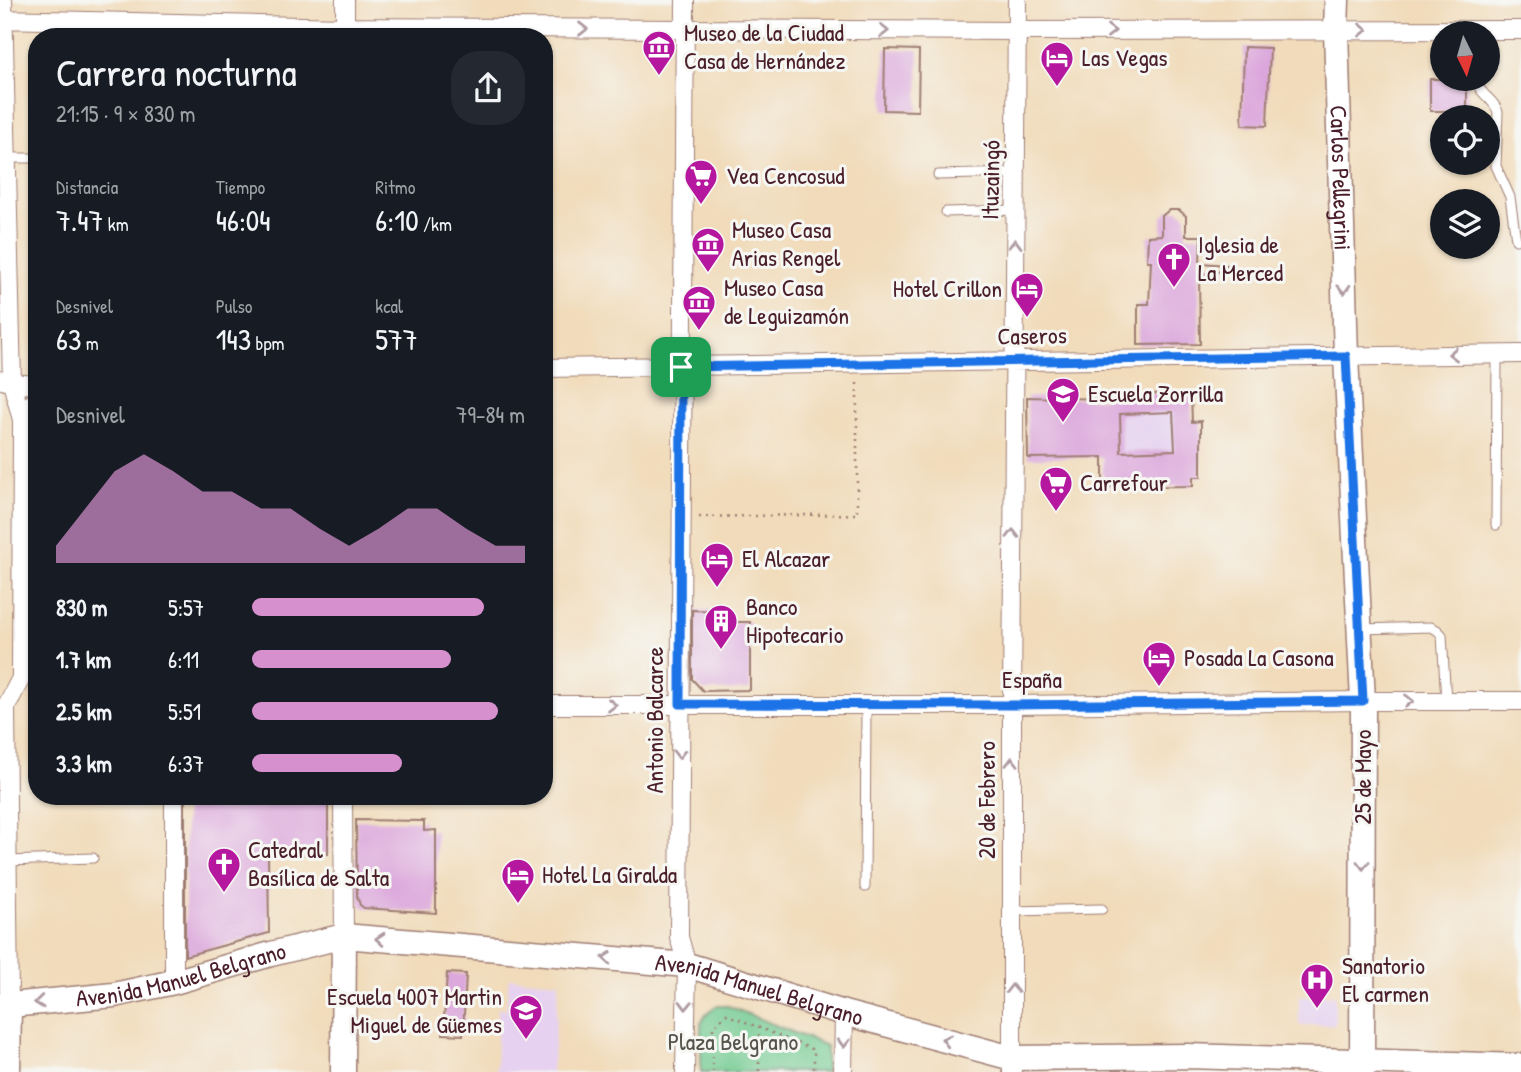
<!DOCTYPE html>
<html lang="es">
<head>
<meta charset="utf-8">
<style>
  :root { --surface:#171b24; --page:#242831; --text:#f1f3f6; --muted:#9ea1a6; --accent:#d690ce }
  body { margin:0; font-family:"Patrick Hand",sans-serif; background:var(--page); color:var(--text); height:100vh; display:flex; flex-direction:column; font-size:26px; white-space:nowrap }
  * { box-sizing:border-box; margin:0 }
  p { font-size:23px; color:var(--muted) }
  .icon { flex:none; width:38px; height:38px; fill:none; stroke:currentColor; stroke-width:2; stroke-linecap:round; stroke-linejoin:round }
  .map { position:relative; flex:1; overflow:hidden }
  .sheet { position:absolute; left:28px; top:28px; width:525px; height:777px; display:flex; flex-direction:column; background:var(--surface); border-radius:28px; box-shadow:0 2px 5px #0004 }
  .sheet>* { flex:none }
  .needle { width:46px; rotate:175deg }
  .tools { position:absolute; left:1430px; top:21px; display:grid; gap:14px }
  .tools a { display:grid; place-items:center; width:70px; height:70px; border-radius:50%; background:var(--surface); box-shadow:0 2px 5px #0004; font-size:35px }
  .pin { position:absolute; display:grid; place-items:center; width:60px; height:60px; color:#fff; margin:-30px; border-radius:14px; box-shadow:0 4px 10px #0006 }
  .round { display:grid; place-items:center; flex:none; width:74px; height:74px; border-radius:28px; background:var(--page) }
  .head { display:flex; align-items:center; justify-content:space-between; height:119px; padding:0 28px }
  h1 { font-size:38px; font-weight:600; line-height:52px }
  .stats { display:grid; grid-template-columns:repeat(3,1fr); gap:10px; height:119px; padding:7px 28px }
  .stats div { display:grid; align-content:center }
  .stats b { font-size:30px; font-weight:600 }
  .stats small { font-size:19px; font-weight:400 }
  .stats p { font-size:19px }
  .chart { height:196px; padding:14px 28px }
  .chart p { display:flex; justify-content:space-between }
  .chart svg { width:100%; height:126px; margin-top:7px; fill:var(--accent); opacity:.7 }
  ul { padding:0 28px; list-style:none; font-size:23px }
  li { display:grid; grid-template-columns:112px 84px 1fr; align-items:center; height:52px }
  li i { height:18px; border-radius:9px; background:var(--accent) }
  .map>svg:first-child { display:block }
  .built { fill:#e6d2f0 }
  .green { fill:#73cb92; stroke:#5e755e; stroke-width:2 }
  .building { fill:#dba6db; fill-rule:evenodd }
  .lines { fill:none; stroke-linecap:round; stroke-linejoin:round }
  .lane-casing { stroke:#9e7d72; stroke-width:11 }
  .street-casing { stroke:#9e7d72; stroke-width:20 }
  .secondary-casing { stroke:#9e7d72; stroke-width:27 }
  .path { stroke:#9e7d72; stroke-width:2.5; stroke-dasharray:2 5; stroke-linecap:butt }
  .lane { stroke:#fff; stroke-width:9 }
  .street { stroke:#fff; stroke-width:18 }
  .secondary { stroke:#fff; stroke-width:24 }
  .oneway { stroke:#ae9aa0 }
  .route-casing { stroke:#fff; stroke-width:14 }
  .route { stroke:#1a73e8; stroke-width:9 }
  .labels { text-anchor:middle; stroke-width:6; stroke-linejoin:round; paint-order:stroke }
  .poi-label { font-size:24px; fill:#4a1f2b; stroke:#f6f6f2; text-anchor:start }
  .street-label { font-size:24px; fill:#4a1f2b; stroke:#f6f6f2 }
  .park-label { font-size:24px; fill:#56534a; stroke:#f6f6f2 }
</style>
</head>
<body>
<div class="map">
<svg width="1521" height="1072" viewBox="0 0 1521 1072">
  <rect width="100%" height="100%" fill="#f6f6f2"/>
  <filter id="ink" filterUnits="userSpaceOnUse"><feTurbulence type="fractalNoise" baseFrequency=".0143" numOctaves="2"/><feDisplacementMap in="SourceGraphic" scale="14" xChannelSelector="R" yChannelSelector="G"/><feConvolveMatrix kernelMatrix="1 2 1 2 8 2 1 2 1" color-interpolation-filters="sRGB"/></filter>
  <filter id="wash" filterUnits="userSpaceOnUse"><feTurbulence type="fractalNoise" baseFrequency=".00686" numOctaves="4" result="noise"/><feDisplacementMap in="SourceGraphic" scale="28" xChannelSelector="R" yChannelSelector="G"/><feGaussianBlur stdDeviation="1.57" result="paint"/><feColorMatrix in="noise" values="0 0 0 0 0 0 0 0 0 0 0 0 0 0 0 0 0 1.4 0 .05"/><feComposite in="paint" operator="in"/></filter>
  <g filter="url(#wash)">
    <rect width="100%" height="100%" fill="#f1dbba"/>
    <path class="built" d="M1191,393L1192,421H1201V477H1193V486L1103,487L1102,457L1028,458L1027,397L1104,399L1105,395Z
      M509,978L559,982L552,1072H496L498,1008L506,1009Z
      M1335,995V1025H1299V996Z"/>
    <path class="green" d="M716,1006H728L826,1046V1072H701V1024L705,1016Z"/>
    <g id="blocks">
      <path class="building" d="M1244,47L1270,48L1267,126L1242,125Z
        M885,49L919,50L918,111L884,110Z
        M1430,79H1467V111H1430Z
        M1169,210H1179L1186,216V236H1201L1200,263L1227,265V270L1199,275L1200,344L1138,345V304H1149L1151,261H1147L1148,236L1162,235V216Z
        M1191,393L1192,422L1201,421V477H1193V486L1103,487V457L1028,458L1027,397L1104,399L1105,395ZM1173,412L1175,450L1121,452L1120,414Z
        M692,610L730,611V622H750V690L703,691L692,679Z
        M185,796H328V854L268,855L269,933L185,956Z
        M356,820L424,821V831L436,830V913L364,908L360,905L357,896Z
        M447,973L466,974L463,1035L443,1034Z"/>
    </g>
  </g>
  <g filter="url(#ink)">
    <use href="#blocks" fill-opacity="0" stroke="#9e7d72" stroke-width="2"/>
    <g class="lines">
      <defs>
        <path id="lane" d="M1477,79C1478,95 1494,98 1498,112L1496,166L1510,197L1516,240
          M6,158H37
          M938,175L1016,173
          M946,212L1015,210
          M1496,525L1497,354
          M1361,629L1431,627L1437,630L1442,635L1446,701
          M8,861L93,858
          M865,887L866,704
          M1012,911L1102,909"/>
        <path id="street" d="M3,0L12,383L22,420L21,678L6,707L9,1005
          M345,0V37
          M0,19L345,27L1018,31L1521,30
          M544,368L1521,354
          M2,380L12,383L37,385
          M22,420L30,405L37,400
          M22,656L28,667L37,675
          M544,705H1012L1363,701H1521
          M174,796V982
          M343,796L344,936
          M685,1072L687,965L679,937L685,0
          M843,1072L844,1013
          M1012,1072V705L1017,0"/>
        <g id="secondary">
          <path id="s1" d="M1337,0L1336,30L1346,356L1363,701L1362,1072"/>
          <path id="s2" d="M0,1006L114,995L174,982L271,954L344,936L687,965L844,1013L1012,1058L1187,1056L1521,1066"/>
          <path d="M8,1072L9,1005"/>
          <path d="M343,1072L344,936"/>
        </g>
      </defs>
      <use href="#lane" class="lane-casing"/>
      <use href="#street" class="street-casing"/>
      <use href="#secondary" class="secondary-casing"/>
      <path class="path" d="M699,517L857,514V380
        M759,1027V1072
        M713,1072V1028L726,1014L814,1050V1072"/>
      <use href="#lane" class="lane"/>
      <use href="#street" class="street"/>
      <use href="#secondary" class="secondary"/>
    </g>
    <defs><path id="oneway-chevron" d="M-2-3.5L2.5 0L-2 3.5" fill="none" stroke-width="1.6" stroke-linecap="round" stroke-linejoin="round" transform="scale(1.75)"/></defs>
    <g class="oneway">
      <use href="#oneway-chevron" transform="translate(583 29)"/>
      <use href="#oneway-chevron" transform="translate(1363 30)"/>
      <use href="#oneway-chevron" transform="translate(884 31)"/>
      <use href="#oneway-chevron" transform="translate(1111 31)"/>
      <use href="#oneway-chevron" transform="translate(1015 244) rotate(-89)"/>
      <use href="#oneway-chevron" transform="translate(1344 289) rotate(88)"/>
      <use href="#oneway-chevron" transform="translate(1453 354) rotate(179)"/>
      <use href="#oneway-chevron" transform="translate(1013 534) rotate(-90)"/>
      <use href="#oneway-chevron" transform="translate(1409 701)"/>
      <use href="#oneway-chevron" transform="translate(612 705)"/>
      <use href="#oneway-chevron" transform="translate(679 754) rotate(90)"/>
      <use href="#oneway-chevron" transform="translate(1012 762) rotate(-90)"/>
      <use href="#oneway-chevron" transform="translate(1363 865) rotate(90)"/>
      <use href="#oneway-chevron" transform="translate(380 939) rotate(-175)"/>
      <use href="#oneway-chevron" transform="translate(607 958) rotate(-175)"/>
      <use href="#oneway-chevron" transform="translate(1012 989) rotate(-90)"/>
      <use href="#oneway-chevron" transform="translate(39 1002) rotate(174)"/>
      <use href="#oneway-chevron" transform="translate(686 1005) rotate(91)"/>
      <use href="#oneway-chevron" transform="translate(946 1040) rotate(-165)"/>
      <use href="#oneway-chevron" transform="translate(844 1043) rotate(91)"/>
    </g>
  </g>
  <g class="lines" filter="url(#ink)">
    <defs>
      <path id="route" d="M1346,356L1363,701L1012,705L680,704L681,367Z"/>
    </defs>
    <use href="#route" class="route-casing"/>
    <use href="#route" class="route"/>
  </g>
  <defs>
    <symbol id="museum-pin" viewBox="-11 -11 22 30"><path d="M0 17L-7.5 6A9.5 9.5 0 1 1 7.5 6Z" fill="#b5179e" stroke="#f6f6f2"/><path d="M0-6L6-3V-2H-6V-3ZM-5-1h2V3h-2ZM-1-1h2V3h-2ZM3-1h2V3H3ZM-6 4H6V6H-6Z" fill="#fff"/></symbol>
    <symbol id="hotel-pin" viewBox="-11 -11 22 30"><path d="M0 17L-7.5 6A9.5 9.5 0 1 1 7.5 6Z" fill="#b5179e" stroke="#f6f6f2"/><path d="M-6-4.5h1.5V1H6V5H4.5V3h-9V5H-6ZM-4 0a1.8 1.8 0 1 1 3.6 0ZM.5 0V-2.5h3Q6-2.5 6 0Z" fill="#fff"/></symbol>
    <symbol id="supermarket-pin" viewBox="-11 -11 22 30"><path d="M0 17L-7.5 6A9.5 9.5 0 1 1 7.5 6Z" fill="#b5179e" stroke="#f6f6f2"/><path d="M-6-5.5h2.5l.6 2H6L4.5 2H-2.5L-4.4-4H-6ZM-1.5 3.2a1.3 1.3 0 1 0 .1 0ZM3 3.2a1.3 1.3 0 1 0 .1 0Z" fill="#fff"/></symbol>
    <symbol id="church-pin" viewBox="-11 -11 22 30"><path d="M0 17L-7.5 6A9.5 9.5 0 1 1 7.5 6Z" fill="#b5179e" stroke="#f6f6f2"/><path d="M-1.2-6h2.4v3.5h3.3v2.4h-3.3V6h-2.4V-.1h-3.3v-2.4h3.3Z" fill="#fff"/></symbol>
    <symbol id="school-pin" viewBox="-11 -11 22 30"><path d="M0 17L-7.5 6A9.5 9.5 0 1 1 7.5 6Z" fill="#b5179e" stroke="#f6f6f2"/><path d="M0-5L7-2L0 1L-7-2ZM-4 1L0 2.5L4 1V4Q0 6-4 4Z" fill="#fff"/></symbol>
    <symbol id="building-pin" viewBox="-11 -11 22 30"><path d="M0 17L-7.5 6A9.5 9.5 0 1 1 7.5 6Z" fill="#b5179e" stroke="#f6f6f2"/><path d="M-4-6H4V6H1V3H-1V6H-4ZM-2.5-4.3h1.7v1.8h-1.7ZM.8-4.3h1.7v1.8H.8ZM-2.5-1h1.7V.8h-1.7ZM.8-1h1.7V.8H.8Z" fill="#fff"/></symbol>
    <symbol id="hospital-pin" viewBox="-11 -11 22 30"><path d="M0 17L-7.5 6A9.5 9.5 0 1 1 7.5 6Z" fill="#b5179e" stroke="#f6f6f2"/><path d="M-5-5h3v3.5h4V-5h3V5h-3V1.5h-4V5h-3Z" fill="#fff"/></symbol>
  </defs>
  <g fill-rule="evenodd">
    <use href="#museum-pin" x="640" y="28" width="38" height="52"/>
    <use href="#hotel-pin" x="1038" y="39" width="38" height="52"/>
    <use href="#supermarket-pin" x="682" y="157" width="38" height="52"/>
    <use href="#museum-pin" x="689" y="225" width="38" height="52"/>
    <use href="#church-pin" x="1155" y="240" width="38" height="52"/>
    <use href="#hotel-pin" x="1008" y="270" width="38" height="52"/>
    <use href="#museum-pin" x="680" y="283" width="38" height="52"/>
    <use href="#school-pin" x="1044" y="375" width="38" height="52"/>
    <use href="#supermarket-pin" x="1037" y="464" width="38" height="52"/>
    <use href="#hotel-pin" x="698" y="540" width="38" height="52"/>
    <use href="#building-pin" x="702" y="602" width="38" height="52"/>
    <use href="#hotel-pin" x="1140" y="639" width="38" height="52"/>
    <use href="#church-pin" x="205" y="845" width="38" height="52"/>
    <use href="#hotel-pin" x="499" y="856" width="38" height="52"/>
    <use href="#hospital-pin" x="1298" y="961" width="38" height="52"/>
    <use href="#school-pin" x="507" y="992" width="38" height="52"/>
  </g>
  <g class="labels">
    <g class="poi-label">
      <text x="684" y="41">Museo de la Ciudad<tspan x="684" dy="28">Casa de Hernández</tspan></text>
      <text x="1082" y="66">Las Vegas</text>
      <text x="726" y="184">Vea Cencosud</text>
      <text x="732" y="238">Museo Casa<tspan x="732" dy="28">Arias Rengel</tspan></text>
      <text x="1198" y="253">Iglesia de<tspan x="1198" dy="28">La Merced</tspan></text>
      <text x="724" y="296">Museo Casa<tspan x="724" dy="28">de Leguizamón</tspan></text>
      <text x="1002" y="297" text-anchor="end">Hotel Crillon</text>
      <text x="1088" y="402">Escuela Zorrilla</text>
      <text x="1080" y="491">Carrefour</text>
      <text x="742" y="567">El Alcazar</text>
      <text x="746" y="615">Banco<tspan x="746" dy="28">Hipotecario</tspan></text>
      <text x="1184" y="666">Posada La Casona</text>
      <text x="248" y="858">Catedral<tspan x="248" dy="28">Basílica de Salta</tspan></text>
      <text x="542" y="883">Hotel La Giralda</text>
      <text x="1342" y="974">Sanatorio<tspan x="1342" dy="28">El carmen</tspan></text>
      <text x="502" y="1005" text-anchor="end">Escuela 4007 Martin<tspan x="502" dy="28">Miguel de Güemes</tspan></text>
    </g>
    <g class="street-label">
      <text dy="8" stroke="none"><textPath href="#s1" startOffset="178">Carlos Pellegrini</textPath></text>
      <text transform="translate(991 180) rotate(-89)" y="8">Ituzaingó</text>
      <text transform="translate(1032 336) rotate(-1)" y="8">Caseros</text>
      <text x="1032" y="688">España</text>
      <text transform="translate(655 720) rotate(-90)" y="8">Antonio Balcarce</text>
      <text transform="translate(1363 777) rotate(-90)" y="8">25 de Mayo</text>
      <text transform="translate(987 800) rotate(-90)" y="8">20 de Febrero</text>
      <text dy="8" stroke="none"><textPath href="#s2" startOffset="184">Avenida Manuel Belgrano</textPath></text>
      <text dy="8" stroke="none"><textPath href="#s2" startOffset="772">Avenida Manuel Belgrano</textPath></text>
    </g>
    <g class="park-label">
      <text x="733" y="1050">Plaza Belgrano</text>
    </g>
  </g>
</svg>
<div class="tools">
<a><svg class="needle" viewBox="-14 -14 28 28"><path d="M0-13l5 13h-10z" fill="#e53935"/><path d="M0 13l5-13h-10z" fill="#9ea1a6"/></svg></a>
<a><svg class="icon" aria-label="locate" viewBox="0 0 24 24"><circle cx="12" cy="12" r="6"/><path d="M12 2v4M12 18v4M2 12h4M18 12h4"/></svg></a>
<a><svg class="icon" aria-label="layers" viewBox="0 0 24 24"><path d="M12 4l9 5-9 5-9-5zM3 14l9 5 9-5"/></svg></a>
</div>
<div class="pin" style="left:681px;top:367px;background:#1e9e55"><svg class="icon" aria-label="arrive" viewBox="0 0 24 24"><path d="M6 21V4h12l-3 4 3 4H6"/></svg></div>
<section class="sheet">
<div class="head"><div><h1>Carrera nocturna</h1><p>21:15 · 9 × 830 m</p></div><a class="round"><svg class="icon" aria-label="share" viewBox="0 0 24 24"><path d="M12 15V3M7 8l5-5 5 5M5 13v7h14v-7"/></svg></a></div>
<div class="stats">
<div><p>Distancia</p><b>7.47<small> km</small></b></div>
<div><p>Tiempo</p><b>46:04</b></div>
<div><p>Ritmo</p><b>6:10<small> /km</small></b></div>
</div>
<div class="stats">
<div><p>Desnivel</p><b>63<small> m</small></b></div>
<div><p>Pulso</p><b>143<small> bpm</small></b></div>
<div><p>kcal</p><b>577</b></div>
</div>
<div class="chart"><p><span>Desnivel</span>79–84 m</p>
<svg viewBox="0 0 160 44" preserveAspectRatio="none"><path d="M0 44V38L10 25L20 12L30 6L40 12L50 19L60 19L70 25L80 25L90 32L100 38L110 32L120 25L130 25L140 32L150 38L160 38V44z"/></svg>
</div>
<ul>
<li><b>830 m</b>5:57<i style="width:85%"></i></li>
<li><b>1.7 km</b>6:11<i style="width:73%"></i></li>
<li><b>2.5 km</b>5:51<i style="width:90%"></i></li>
<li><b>3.3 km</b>6:37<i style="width:55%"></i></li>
</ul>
</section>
</div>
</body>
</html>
